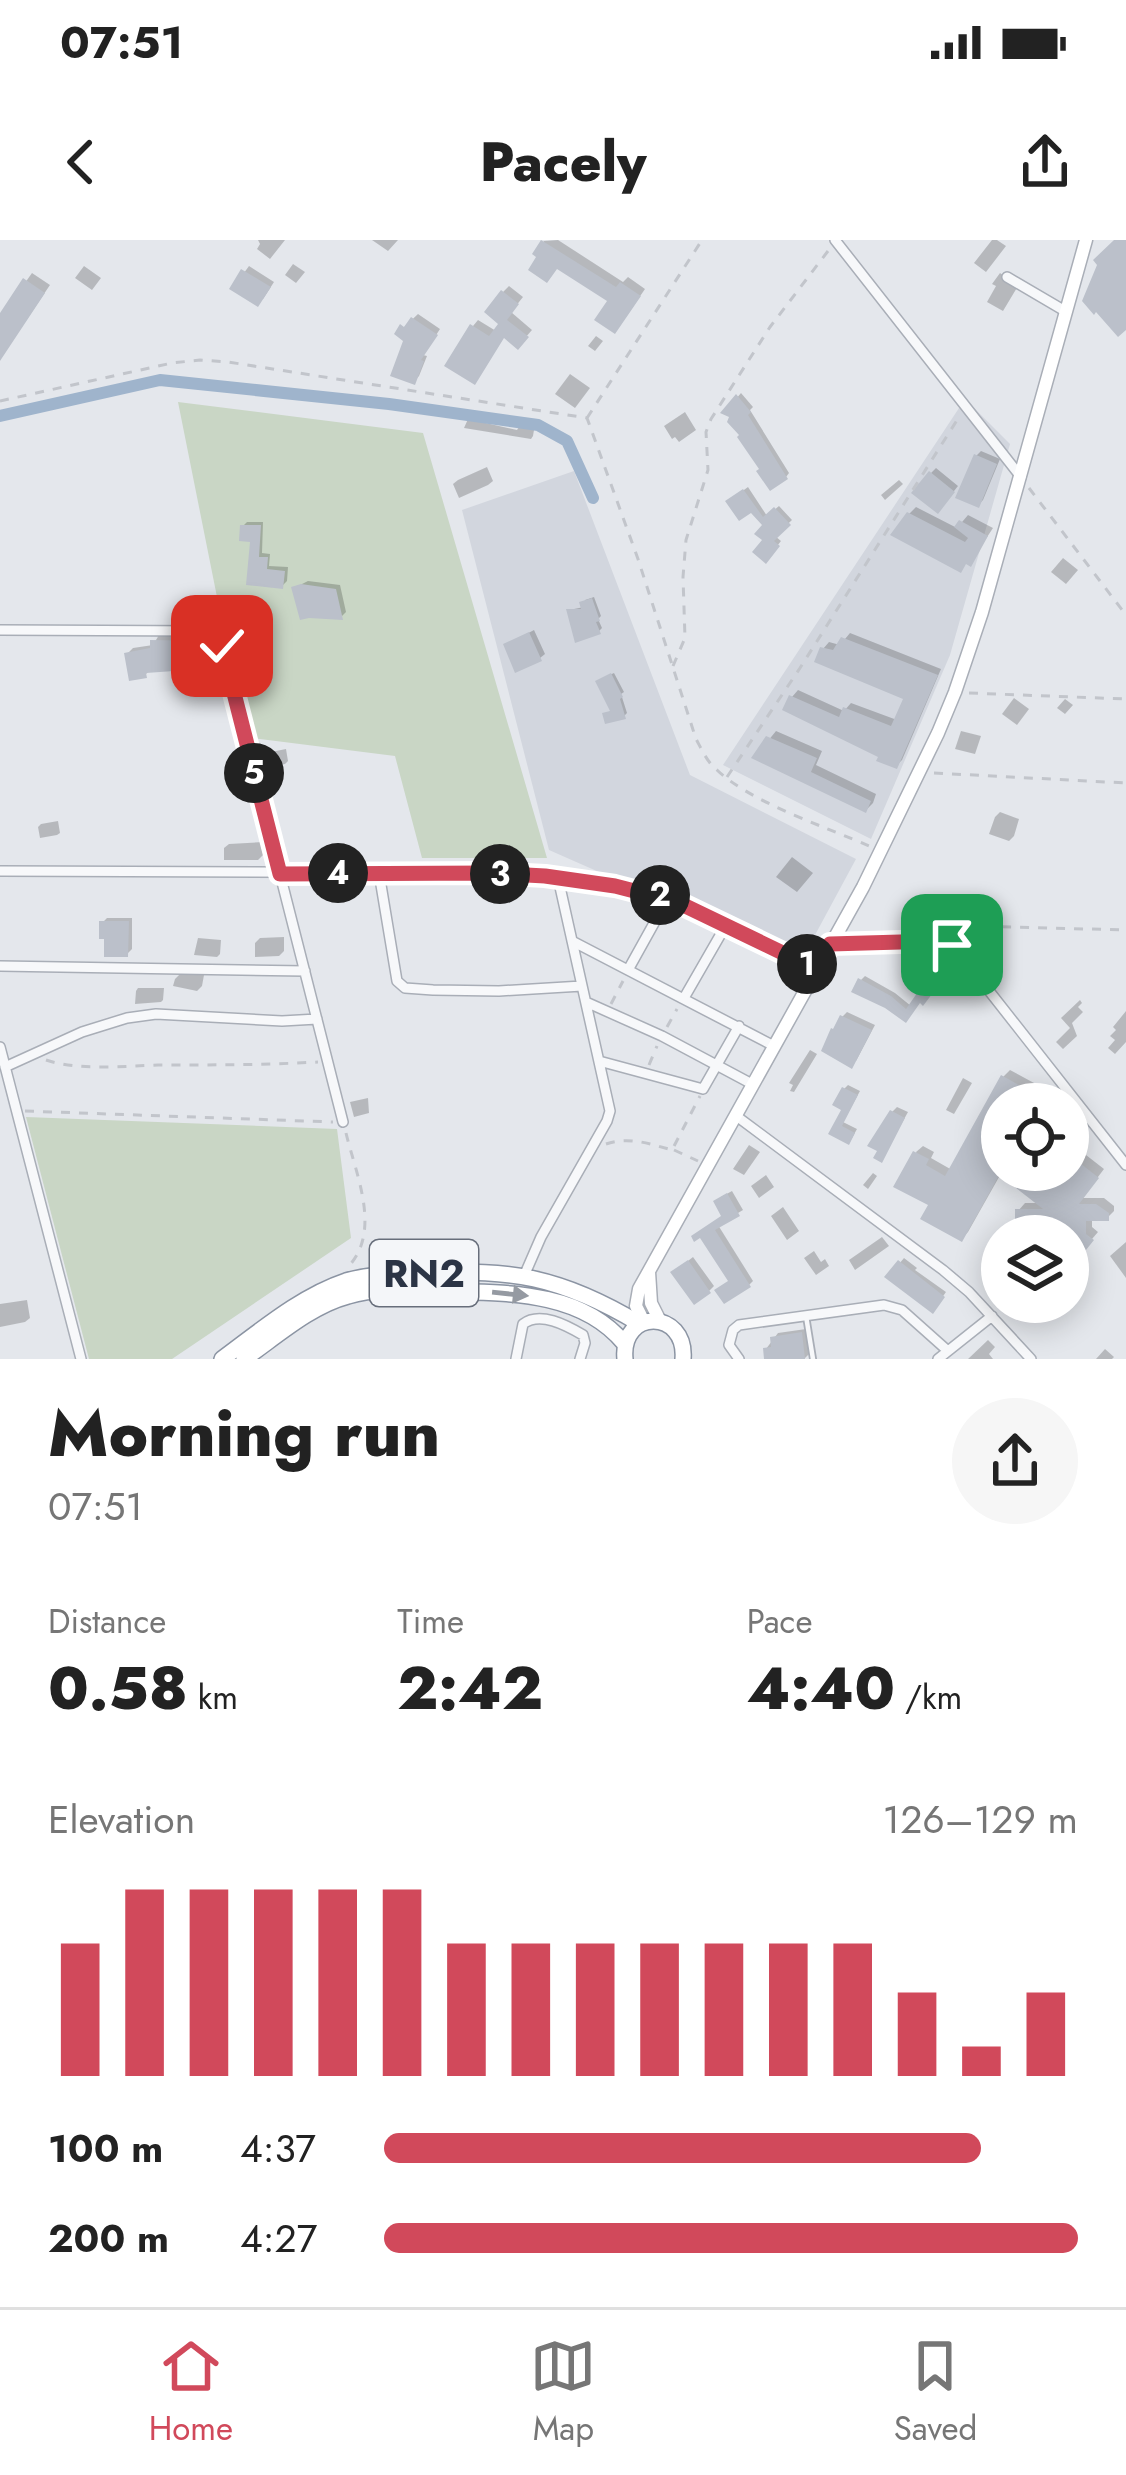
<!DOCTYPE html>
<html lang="en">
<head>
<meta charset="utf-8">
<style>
  :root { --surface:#fff; --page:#f6f6f6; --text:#222; --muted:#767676; --line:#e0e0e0; --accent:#d1495b }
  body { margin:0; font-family:Jost,sans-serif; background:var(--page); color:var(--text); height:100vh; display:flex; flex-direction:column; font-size:45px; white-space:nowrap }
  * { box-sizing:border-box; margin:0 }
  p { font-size:39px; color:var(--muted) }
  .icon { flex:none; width:66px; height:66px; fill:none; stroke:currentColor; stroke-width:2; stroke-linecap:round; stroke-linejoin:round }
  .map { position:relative; height:1119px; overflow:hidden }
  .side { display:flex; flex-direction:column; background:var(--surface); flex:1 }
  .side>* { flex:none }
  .controls { position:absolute; left:981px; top:843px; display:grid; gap:24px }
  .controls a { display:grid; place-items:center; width:108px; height:108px; border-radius:50%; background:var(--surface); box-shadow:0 6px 30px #0003; font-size:60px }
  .pin { position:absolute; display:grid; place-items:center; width:102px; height:102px; color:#fff; margin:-51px; border-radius:24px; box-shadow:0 6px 18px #0006 }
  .km { position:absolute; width:60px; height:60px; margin:-30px; border-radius:50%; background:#222; color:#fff; font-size:33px; line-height:60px; text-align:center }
  .round { display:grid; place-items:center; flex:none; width:126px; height:126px; border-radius:63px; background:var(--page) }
  .overview { display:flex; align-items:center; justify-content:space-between; height:204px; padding:0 48px }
  h1 { font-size:66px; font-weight:800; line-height:90px }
  .metrics { display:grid; grid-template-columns:repeat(3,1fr); gap:18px; height:204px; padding:12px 48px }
  .metrics div { display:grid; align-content:center }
  .metrics b { font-size:60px; font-weight:800 }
  .metrics small { font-size:33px; font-weight:400 }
  .metrics p { font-size:33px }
  .chart { height:336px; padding:24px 48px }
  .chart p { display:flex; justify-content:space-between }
  .chart svg { width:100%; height:216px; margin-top:12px; stroke:var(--accent); stroke-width:6 }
  ul { padding:0 48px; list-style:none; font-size:39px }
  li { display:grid; grid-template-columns:192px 144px 1fr; align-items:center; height:90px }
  li i { height:30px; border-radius:15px; background:var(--accent) }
  .status { display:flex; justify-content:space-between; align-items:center; height:84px; padding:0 60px; background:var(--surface); direction:ltr }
  .status svg { height:33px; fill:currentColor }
  header { display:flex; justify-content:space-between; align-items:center; height:156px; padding:0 48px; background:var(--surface); font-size:54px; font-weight:800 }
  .dock { display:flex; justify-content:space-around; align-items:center; height:168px; border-top:3px solid var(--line); background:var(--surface); font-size:33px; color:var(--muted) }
  .dock a { display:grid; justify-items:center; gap:6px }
  .dock .on { color:var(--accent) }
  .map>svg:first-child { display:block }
  .built { fill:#d2d6de }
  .green { fill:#c9d6c5 }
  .shadow { fill:#0003 }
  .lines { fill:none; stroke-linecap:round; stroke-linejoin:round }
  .canal { stroke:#9fb4cc; stroke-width:12 }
  .building { fill:#bbc0ca }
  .lane-casing { stroke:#a9aeb7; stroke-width:8 }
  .street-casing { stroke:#a9aeb7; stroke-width:12 }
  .secondary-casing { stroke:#a9aeb7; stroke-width:15 }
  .highway-casing { stroke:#8b94a3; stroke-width:18 }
  .path { stroke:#c2c5cb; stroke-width:3; stroke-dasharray:9 9; stroke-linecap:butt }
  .lane { stroke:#f7f8fa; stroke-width:4.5 }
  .street { stroke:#f7f8fa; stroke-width:9 }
  .secondary { stroke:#fff; stroke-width:12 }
  .highway { stroke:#fff; stroke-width:15 }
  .oneway { fill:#959aa2 }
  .route-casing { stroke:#fff; stroke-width:24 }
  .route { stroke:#d1495b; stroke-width:15 }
  .labels { text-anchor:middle; stroke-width:12; stroke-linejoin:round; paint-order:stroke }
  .shield { fill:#f4f6f9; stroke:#676e7b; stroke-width:3 }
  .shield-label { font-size:39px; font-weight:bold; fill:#2b3445 }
</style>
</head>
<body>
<div class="status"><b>07:51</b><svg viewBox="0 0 49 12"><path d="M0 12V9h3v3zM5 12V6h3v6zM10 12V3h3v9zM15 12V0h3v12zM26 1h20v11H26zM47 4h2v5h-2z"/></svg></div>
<header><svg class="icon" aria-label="back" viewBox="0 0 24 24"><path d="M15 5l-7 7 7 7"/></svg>Pacely<svg class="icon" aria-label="share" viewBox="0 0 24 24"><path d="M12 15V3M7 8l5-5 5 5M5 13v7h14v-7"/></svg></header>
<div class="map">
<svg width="1126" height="1119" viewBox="0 0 1126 1119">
  <rect width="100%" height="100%" fill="#e4e7ec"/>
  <path class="built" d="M965,159L1010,204L950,415L871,599L723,525Z
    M574,231L690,535L856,619L801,721L549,610L462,270Z"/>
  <path class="green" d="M178,162L423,193L547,618H422L395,516L245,497Z
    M26,877L337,889L351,998L172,1119H89Z"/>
  <path class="shadow" d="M258,0H285L270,19L257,9L260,4Z
    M372,0H398L388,11Z
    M558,0L623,42L628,37L645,49L621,84L611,61L536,13L544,1Z
    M992,0H997L1006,6L986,32L974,23Z
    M293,24L305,32L296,43L285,35Z
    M84,26L101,38L92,50L75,38Z
    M249,26L274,42L263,59L233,48Z
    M32,33L50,45L0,119V78Z
    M1000,33L1018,46L1003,71L987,62L996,46L992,44Z
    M509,46L523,57L511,72L532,90L518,106L505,95L480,135L473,86L478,80L496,91L502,83L503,52Z
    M418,74L440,89L423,115L427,116L419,136L414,141L407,100L398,93Z
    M596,96L603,101L595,111L588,106Z
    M570,134L590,148L575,168L555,154Z
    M741,153L753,167L750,170L789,233L786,237L763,229L733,176L725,172Z
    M685,172L696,190L679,202L675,197L672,199L664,186Z
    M468,179L517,190L519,187L534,190L533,196L531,199L464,188Z
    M981,211L1000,219L983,260L978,265L976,216Z
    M487,227L493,241L488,245L459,258L453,244L458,240Z
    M936,228L958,246L942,266L931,233Z
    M899,240L903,244L885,260L881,255Z
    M748,247L767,276L779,266L792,280L775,296L781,301L766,320V285L751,269L733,258Z
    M916,267L957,288L968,275L993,288L970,323L909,274Z
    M247,282H263L262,313L270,314L269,326L288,327L287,341L282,346L249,343L253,299L243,286Z
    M1063,318L1078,330L1066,344L1051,332Z
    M308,341L340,345L346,372L342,376L294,348Z
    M594,357L601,376L598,379L602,388L599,391L569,370L584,367L585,360Z
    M534,390L545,414L540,418L506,405Z
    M850,393L941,429L902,520L896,526L792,457L798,450L844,471L851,463L897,480L908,457L823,409L829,402L840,405Z
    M159,395L211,396V402L206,407L207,420L201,426L151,429L145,435L127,414L133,408L153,405Z
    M614,433L624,452L621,454L627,473L624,476L605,474L613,470L601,439Z
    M1014,458L1029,469L1017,485L1002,474Z
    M1065,459L1073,465L1065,474L1057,468Z
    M776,491L822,511L816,525L876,554L873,563L866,570L755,517Z
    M961,491L981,496L975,514L955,509Z
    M286,509L288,521L285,524L265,528L263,515L266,513Z
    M1000,572L1019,579L1014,596L1009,601L989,594L995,577Z
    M58,581L60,593L57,595L40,598L38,587L41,584Z
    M263,602V615L258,620H224V608L229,604Z
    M792,617L813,633L797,652L776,637Z
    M107,678H132V709L127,714L102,683Z
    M284,697V711L279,716L255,717V703L260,698Z
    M198,698L221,700L220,714L217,717L194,715Z
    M180,734L204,735L202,746L197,751L173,746L175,739Z
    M865,736L895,753L911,766L928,744L934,748L927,758L920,760L909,775L861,740Z
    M138,748H164L163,760L161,762L135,764L136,751Z
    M1080,760L1082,763L1078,767L1083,772L1072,783L1077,796L1063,809L1056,802L1070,788L1061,778Z
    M1126,771V802L1115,814L1108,808L1115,800L1110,796L1116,790L1113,787Z
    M847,772L875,785L856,821L842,777Z
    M810,810L817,814L794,852L790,851L793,845L789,843Z
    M1010,830L1047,850L1039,864H1002L1003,930L968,992L961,999L932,964L916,912L923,906L934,912L931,918L952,930L1003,837Z
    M963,838L972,843L954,874L946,870Z
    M848,845L860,851L843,882L857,889L852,898L832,893L845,868L844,849Z
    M368,858L369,873L354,877L350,862Z
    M897,867L908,872L882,919L892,872Z
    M749,905L760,912L744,935L733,929Z
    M1086,915L1104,929L1082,958H1104L1114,966V971L1107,978H1092V987L1098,992L1092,999L1069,994L1067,996H1028L1036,986L1018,971L1025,963H1040L1015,944L1027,930L1043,942L1046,930H1068V936Z
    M873,933L877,936L868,949L863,945Z
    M766,935L774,947L759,958L751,946Z
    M732,951L743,970L718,985L753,1041L749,1045L732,1040L701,994L724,975L721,957Z
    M783,967L799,991L787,1000L771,976Z
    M882,997L889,1006L855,1030L849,1020Z
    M1126,1002V1038L1110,1016Z
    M814,1011L821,1022L825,1019L829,1026L816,1035L804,1018Z
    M693,1017L714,1046L709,1051L679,1028Z
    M904,1018L917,1028L915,1030L946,1052L936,1066L888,1037Z
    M27,1060L30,1078L25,1082L0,1087V1064Z
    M806,1089L809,1114L804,1119H767L766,1109L778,1093Z
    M988,1100L995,1107L989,1114L993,1119H968Z
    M1105,1109L1114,1117L1112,1119H1096Z"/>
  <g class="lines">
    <path class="canal" d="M0,176L160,140L389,164L538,185L567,201L593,258"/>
  </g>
  <path class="building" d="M541,0L616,47L620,42L641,56L615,94L594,80L607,61L557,29L547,43L528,30L536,17L532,14Z
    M1114,0H1126V90L1118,97L1096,72L1094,75L1082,61L1097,25L1093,20Z
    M241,29L271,47L258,67L229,49Z
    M23,38L45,53L0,121V73Z
    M501,50L519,64L507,80L529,97L518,110L504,98L475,145L444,126L470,84L489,96L498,84L484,72Z
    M411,77L438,95L421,120L424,121L415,145L390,136L403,101L394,94L400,84L404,87Z
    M736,154L751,172L748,175L788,239L770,251L756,231L759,229L737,197L739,195L727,182L729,177L720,173Z
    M974,214L997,224L979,268L955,258Z
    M929,231L955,252L938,274L911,253Z
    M743,249L763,277L774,267L791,285L774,301L780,306L766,324L752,312L762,300L754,294L762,285L751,273L739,281L725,261Z
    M907,272L965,302L968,298L954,287L959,280L988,296L971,327L966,324L961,333L890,295Z
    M240,285H261L259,317H268L267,329L285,331L283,349L246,345L250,302L239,301Z
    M301,344L336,349L343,380L309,378L300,380L291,347Z
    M592,358L600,381L596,382L601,394L575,403L566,369H581L579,362Z
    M529,392L542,421L515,433L503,404Z
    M841,397L938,435L897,529L876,521L878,517L782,470L789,455L839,477L843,467L891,486L903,459L814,422L820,407L833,410Z
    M150,400L206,401V411H201L202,429L146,433L147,438L129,441L124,413L150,408Z
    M611,433L623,457L620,459L626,479L605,484L602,473L610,471L595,441Z
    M766,496L817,518L811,532L871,561L866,573L751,518Z
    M99,681H129L128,717H104V699H99Z
    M858,738L891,756L906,769L922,746L932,754L923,766L920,763L906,783L885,768L851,752Z
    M840,775L872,790L852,829L821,811L831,788L833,789Z
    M1001,835L1042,858L1039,864H1002V930L962,1002L920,979L928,965L893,947L913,911L929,919L926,925L945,936Z
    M842,847L858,855L842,886L855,893L849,905L828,894L841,870L832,865Z
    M890,870L905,878L882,923L873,918L877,911L867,906Z
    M1076,920L1099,938L1079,964H1096L1109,973V981H1086V994L1094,1000L1086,1010L1068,996H1025L1030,989H1015V969H1043L1011,944L1019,935L1035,947L1043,937V930H1069Z
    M727,953L740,976L715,990L751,1047L724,1064L714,1050L728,1041L700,998L694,1002L691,996L721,976L713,961Z
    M688,1020L711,1053L694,1065L670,1032Z
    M898,1020L945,1057L933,1074L884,1037Z
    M802,1092L805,1119H764L763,1108L771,1107L770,1097Z"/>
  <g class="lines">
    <defs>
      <path id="lane" d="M806,1076L813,1119"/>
      <path id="street" d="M835,0L1021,237
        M1007,37L1065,71
        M0,390L204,391L211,393L222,406L343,882
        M0,631L491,633L591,642L661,655L816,729
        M379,633L397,741L405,748L433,750L499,751L582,746
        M572,701L774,806
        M831,704L936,701L953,705L1126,925
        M0,726L305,731
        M628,730L668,658
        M684,758L726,685
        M586,762L662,796L752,844
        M0,807L81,1119
        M599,821L703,849L739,786
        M5,827L82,792L127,778L156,774L282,781L317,779
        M735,875L943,1030L969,1052L1031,1119
        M524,1036L541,997L607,881L610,871L558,638
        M516,1119L523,1084C540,1071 566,1085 583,1095L585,1103L580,1119
        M739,1119L729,1105L733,1090L739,1085L884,1065L902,1070L948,1111
        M938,1119L992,1076"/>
      <path id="secondary" d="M649,1032L651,1063L660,1081
        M644,1082L636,1066L639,1049L863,647L938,493L955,452L982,372L1086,0"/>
      <path id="highway" d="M222,1119C260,1091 301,1056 346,1041C370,1034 396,1034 420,1033C510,1028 562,1037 640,1084
        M244,1119C276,1097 310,1066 348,1056C377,1047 411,1050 441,1051C504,1053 580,1050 624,1103
        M625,1119C620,1068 687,1069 683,1119"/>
    </defs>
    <use href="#lane" class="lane-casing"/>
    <use href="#street" class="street-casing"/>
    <use href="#secondary" class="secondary-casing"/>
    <use href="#highway" class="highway-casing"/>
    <path class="path" d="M0,161L172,123L200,120L228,122L587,178L638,319L696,499C702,510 707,522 717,530C750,562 826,587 869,606
      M587,178L702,0
      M1029,248L1126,375
      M673,426L685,398L683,337L686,300L708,230L706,192L711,179L770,87L828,11
      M969,453L1126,459
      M934,533L1126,543
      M727,537L800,428L959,177
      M952,697L963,687L971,686L1126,690
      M611,764L623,741
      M667,787L677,769
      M46,820C78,831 125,826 158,825C212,825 264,825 318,822
      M649,825L657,806
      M25,871L333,882
      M346,893C356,935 382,991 348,1027
      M606,904C629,896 650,904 672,910L700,856
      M674,910L698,921"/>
    <use href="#lane" class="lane"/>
    <use href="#street" class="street"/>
    <use href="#secondary" class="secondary"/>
    <use href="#highway" class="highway"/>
  </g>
  <defs><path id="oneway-solid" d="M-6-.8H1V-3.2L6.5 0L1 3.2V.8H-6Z" transform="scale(3)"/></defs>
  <use class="oneway" href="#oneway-solid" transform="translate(510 1054) rotate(6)"/>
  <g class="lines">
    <defs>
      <path id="route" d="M222,406L280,634L491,633L545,636L615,646L677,662L816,729L830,704L936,701L952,705"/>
    </defs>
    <use href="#route" class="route-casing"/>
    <use href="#route" class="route"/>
  </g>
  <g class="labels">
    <rect class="shield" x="370" y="1000" width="108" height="66" rx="9"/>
    <g class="shield-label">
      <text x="424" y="1047">RN2</text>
    </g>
  </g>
</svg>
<div class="controls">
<a><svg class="icon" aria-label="locate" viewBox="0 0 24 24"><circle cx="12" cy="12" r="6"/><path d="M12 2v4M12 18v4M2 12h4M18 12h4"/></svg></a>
<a><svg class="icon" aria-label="layers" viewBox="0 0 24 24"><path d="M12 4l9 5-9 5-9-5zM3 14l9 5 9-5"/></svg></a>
</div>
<div class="pin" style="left:952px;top:705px;background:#1e9e55"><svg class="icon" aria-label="arrive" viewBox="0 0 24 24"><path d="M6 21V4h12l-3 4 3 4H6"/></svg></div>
<div class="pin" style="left:222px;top:406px;background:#d93025"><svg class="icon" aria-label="check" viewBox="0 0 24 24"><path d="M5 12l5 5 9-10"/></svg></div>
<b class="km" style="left:807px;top:724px">1</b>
<b class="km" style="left:660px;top:655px">2</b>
<b class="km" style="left:500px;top:634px">3</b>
<b class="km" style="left:338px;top:633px">4</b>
<b class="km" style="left:254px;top:533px">5</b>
</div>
<section class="side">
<div class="overview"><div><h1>Morning run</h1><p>07:51</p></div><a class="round"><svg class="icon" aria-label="share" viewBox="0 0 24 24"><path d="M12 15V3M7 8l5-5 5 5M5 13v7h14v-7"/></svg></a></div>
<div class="metrics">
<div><p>Distance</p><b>0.58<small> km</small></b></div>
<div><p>Time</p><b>2:42</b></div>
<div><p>Pace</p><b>4:40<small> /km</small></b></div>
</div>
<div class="chart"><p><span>Elevation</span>126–129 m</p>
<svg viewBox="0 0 160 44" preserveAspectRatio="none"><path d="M5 44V17M15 44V6M25 44V6M35 44V6M45 44V6M55 44V6M65 44V17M75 44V17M85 44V17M95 44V17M105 44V17M115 44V17M125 44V17M135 44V27M145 44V38M155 44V27"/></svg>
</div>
<ul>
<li><b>100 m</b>4:37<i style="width:86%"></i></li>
<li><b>200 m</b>4:27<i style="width:100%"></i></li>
</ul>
</section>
<nav class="dock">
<a class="on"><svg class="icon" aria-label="home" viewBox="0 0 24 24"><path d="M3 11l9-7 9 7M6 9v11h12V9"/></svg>Home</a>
<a><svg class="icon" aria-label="map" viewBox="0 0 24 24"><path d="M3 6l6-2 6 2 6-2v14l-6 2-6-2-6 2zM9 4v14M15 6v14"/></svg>Map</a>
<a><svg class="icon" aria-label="saved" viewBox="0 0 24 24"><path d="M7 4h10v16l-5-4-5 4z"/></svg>Saved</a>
</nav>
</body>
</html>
